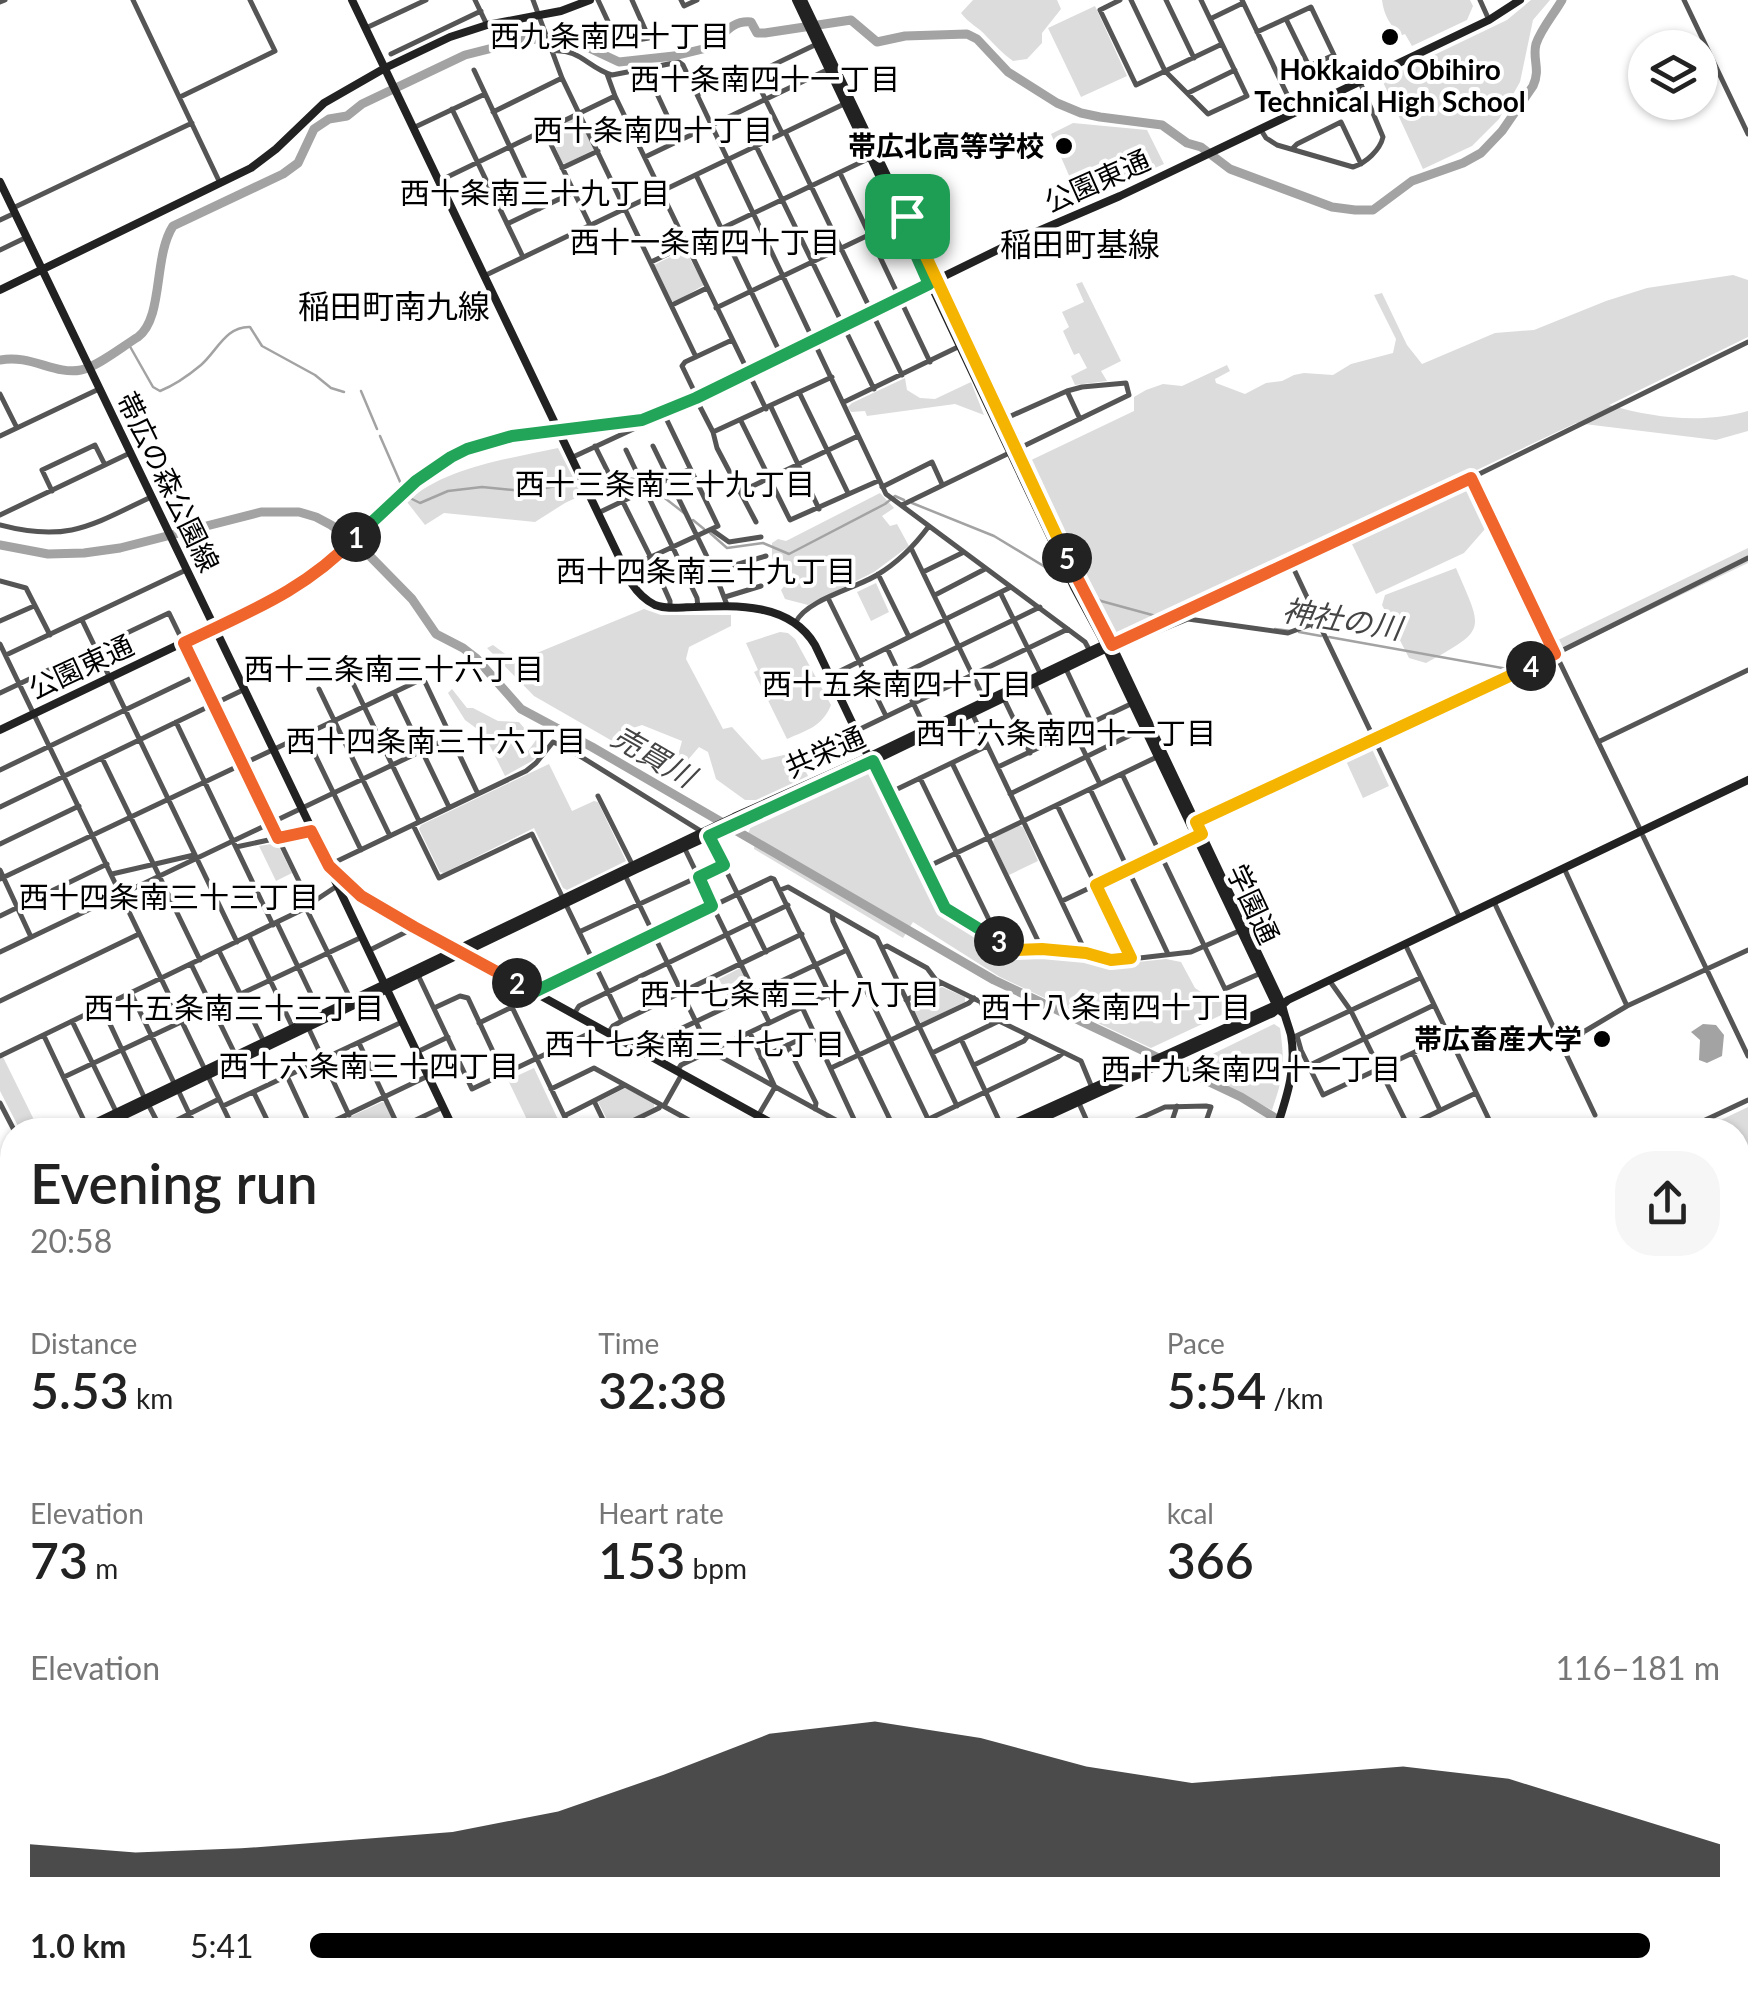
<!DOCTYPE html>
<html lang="en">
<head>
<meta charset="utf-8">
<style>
  :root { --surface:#fff; --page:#f6f6f6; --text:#222; --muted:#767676; --accent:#000 }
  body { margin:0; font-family:Lato,"Noto Sans JP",sans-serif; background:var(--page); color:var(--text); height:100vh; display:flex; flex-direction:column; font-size:38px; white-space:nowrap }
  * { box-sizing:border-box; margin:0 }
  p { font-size:32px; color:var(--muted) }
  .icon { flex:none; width:55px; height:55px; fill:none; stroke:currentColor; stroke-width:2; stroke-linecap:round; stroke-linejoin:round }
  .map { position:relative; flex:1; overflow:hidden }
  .sheet { position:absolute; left:0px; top:1118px; width:1750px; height:888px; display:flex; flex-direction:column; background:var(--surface); border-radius:40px 40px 0 0; box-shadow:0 2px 8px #0004 }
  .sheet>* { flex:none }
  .buttons { position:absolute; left:1628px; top:30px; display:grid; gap:20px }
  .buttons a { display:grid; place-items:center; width:90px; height:90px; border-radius:50%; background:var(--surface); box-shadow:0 2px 8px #0004; font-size:50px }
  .pin { position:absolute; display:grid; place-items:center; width:85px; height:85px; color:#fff; margin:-42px; border-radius:20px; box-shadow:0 5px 15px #0006 }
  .km { position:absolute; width:50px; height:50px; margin:-25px; border-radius:50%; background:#222; color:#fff; font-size:28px; line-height:50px; text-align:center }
  .round { display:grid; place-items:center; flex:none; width:105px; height:105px; border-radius:40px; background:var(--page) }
  .headline { display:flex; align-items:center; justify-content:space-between; height:170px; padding:0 30px }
  h1 { font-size:55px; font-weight:600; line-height:75px }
  .stats { display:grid; grid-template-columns:repeat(3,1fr); gap:15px; height:170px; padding:10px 30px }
  .stats div { display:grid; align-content:center }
  .stats b { font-size:50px; font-weight:600 }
  .stats small { font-size:28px; font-weight:400 }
  .stats p { font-size:28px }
  .chart { height:280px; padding:20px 30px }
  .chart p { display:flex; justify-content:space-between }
  .chart svg { width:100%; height:180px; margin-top:10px; fill:var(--accent); opacity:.7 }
  ul { padding:0 30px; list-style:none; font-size:32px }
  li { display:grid; grid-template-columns:160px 120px 1fr; align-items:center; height:75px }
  li i { height:25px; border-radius:12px; background:var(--accent) }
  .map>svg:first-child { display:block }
  .green { fill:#dcdcdc }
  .water { fill:#a3a3a3 }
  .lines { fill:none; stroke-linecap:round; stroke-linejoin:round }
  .stream { stroke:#a3a3a3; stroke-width:2.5 }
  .river { stroke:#a3a3a3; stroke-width:9 }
  .runway { stroke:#808080; stroke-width:32 }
  .primary-casing { stroke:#dbdbdb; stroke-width:14 }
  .street { stroke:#555; stroke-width:5 }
  .secondary { stroke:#222; stroke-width:8 }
  .primary { stroke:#000; stroke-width:10 }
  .split-1-casing { stroke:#fff; stroke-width:20 }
  .split-2-casing { stroke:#fff; stroke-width:20 }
  .split-3-casing { stroke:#fff; stroke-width:20 }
  .split-4-casing { stroke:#fff; stroke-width:20 }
  .split-5-casing { stroke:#fff; stroke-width:20 }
  .split-6-casing { stroke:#fff; stroke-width:20 }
  .split-1 { stroke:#22a559; stroke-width:12 }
  .split-2 { stroke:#f0652b; stroke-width:12 }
  .split-3 { stroke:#22a559; stroke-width:12 }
  .split-4 { stroke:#f5b400; stroke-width:12 }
  .split-5 { stroke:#f0652b; stroke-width:12 }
  .split-6 { stroke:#f5b400; stroke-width:12 }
  .poi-dot { fill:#000; stroke:#fff; stroke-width:4 }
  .labels { text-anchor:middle; stroke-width:8; stroke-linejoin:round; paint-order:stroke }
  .poi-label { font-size:28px; font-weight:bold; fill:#000; stroke:#fff; text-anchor:end }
  .street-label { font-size:28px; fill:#000; stroke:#fff }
  .neighbourhood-label { font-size:30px; fill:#000; stroke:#fff }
  .water-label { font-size:30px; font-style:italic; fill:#444; stroke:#fff }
  .quarter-label { font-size:32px; fill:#000; stroke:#fff }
</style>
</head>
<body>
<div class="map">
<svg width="1748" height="2003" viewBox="0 0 1748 2003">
  <rect width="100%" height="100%" fill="#fff"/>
  <path class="green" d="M973,0H1057L1061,9L1042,33V43L1027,59L1013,61C1002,53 996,46 987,37C979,27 969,24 961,13Z
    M1382,0H1470L1473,6L1467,20L1412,46L1405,34L1400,36C1390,24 1384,16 1382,0Z
    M1531,0H1550L1533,20L1520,82L1499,119L1472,146L1423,169L1382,80L1507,20Z
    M1095,6L1127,76L1081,97L1048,28Z
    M576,117L581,119L594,147L593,150L566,164L562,163L549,130Z
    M1073,123L1147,130L1164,164L1080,201L1051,134Z
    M684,250L686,251L704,285L675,302L671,301L654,265Z
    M1733,275L1748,280V337L1609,405C1654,418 1702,424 1748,411V431L1716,440L1576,423L1117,640L1110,639L1025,463L1134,411V397L1146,390L1163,384L1182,386L1227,365L1230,371L1215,379L1216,383L1245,394L1266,383L1282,381L1294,375L1304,373L1333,375L1351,364L1393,353L1396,339L1374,295L1382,293L1407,345L1422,364L1495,333L1534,330L1606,301L1647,288Z
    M1082,282L1121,361L1101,371L1107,381L1075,385L1071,376L1087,368L1079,353L1074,355L1063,331L1069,327L1062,312L1084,302L1076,284Z
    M905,378L907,390L920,398L935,399L971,382L984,415L955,404L867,416L865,411L851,412L848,407L852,403Z
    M558,448L582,495L565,503L535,522L444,513L425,525L407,502C444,467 509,459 558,448Z
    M1466,488L1485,529L1464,553L1376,594L1351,542L1437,498Z
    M880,493L894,508L882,516L890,526L897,524L909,546L874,572L808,605L785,599L781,590L786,584L772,558V543L778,539L786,541Z
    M1748,548V563L1560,653L1556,641Z
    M1456,568C1483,631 1488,629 1426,663L1409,658L1382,605L1385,595Z
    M876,583L889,612L871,621L857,592Z
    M644,609L661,615H731V626L689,647L686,659L723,729L732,727L762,760L797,752L808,776L756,800H745L716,779L708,752L699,747L686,762L677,759L682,741L642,725L630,729L621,746L534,696L487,648L493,645L508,656L527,657Z
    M780,632L788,633L795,639L831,705C822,727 807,730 787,739L754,672L758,670L746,643Z
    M452,689L467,708H473L498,721L519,722L525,729L518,742L528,751L536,740L545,746L532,761L505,776L484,734L465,720L448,693Z
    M1372,749L1389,786L1363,798L1346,761Z
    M549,764L572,811L594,801L598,802L626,861L567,890L563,888L534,828L444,873L440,872L419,829L421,825Z
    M872,768L941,910L1014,954L1052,953L1094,957L1109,965L1166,959L1181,962L1195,988L1210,998L1221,994L1230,1011L1151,1048L1000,977L913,922L903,938L754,849L755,838L748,834L753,821Z
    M1018,825L1023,827L1038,861L1009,875L993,842L995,837Z
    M277,843L292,873L276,881L259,846Z
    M740,968L751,992L731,1003L719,979Z
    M942,987L965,997V1002L921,1023L911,1005L912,1000Z
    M1274,1024L1280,1028C1285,1065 1284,1075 1272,1110L1188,1066Z
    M3,1057L39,1130H20L0,1091V1059Z
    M534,1068L562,1128L532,1130L508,1080Z
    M625,1088L654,1103V1108L614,1127L610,1125L598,1102Z
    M382,1102L385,1103L395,1123L394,1127L388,1130H329L330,1126Z
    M1748,1107V1208L1738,1213V1130H1700Z
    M1748,1237V1383L1738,1359V1241Z
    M1738,1409L1748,1410V1494L1738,1521Z
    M1519,1993H1662L1694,2003H1529Z"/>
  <path class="water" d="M1703,1024L1716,1025L1724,1035L1722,1056L1707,1063L1699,1060L1700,1040L1691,1032Z"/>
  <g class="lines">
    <path class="stream" d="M128,343L153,387L160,391C175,385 189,375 201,365C217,351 226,326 250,327L262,346L315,375L331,388L344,392
      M361,391L377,429
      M380,436L401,484
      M617,477L634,479
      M589,479L607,477
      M657,492L684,513
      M408,497L420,503L448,491L482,487L524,491L577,483
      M912,503L994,536L1065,579
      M693,520L704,529
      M710,533L727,548L763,543L789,554L885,504L895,496L904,500
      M1089,594L1101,601L1167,619
      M1275,629L1291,631
      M1299,632L1321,636
      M1329,637L1536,674
      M0,1698L12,1687
      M0,1997L5,2003
      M979,2003L981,1992"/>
    <path class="river" d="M0,360C31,354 54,375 81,370C97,367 123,346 138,337C164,317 153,257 173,226L283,174L298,163L314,129L329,119L347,116L362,104L465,55L528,39L572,40L619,62L674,56L707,48C723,38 729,20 751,22L757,33H765L851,20L877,42L905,36L967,34L977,39L1008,72L1057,103L1081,113L1100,117L1162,125L1187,143L1201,147L1230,169L1332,207L1355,210H1373L1412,181L1463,163L1481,153L1502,131L1533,86C1541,69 1532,59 1536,44C1541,29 1554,14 1562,0
      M0,545L48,554L84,553L120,548L261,512H299L316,517L331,525L360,546L412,599L436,634L463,648L476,658L521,709L592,747L994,980L1241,1097L1295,1130
      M0,1300L12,1301
      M1738,1432H1748
      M1516,1992L1526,2003"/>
    <path class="runway" d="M922,2003L924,1992"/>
    <defs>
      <path id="primary" d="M0,1497L12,1524
        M2,1518L12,1539
        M0,1558L12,1553
        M0,1567L12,1561"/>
    </defs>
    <use href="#primary" class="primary-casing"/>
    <path class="street" d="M133,0L220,183
      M475,0L487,25
      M533,0L562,78L696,357
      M598,0L618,43L649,38L632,0
      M681,0L684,6L697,0
      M1120,0L1100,10L1136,85L1222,44
      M1131,0L1165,71L1208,114L1247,96L1201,0
      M1166,0L1194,58
      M1242,0L1296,113
      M1480,0L1489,20
      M1684,0L1748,134
      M0,2L5,0
      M1210,19L1243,3
      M366,28L426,0
      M1257,32L1311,7L1334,55L1309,66L1286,19
      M552,51C580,48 588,68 612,75L679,62L683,65L886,494L1085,642L1091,653
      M391,54L481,11
      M645,68L679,141
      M474,70L539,209
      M607,74L615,96L766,409
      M754,74L819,43
      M1188,93L1235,70
      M698,94L750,68L782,133
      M180,97L275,51L250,0
      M452,109L523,257
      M493,112L562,78
      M413,128L485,94
      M544,130L590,225
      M1261,130L1266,138L1277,145L1353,167C1366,163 1380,150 1383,137L1360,82
      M785,132L902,375
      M756,146L874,389
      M1293,148L1297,144L1341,122L1361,164
      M645,157L831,68
      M562,168L598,151
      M840,173L930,362
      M696,175L782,357
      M439,181L615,96
      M13,208L192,123
      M0,220L15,213
      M507,224L574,192
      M0,250L27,237
      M651,262L870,158
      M484,276L844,104
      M672,305L707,288
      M716,308L900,220
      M1067,391L1080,419
      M799,392L848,493
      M0,394L17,428
      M697,397L682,366L685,362L732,340
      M696,399L713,432L717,448L756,522
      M844,402L960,346
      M771,407L819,509
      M741,421L790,520L878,481
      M713,432L832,377
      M0,436L99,389
      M595,446L650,556L670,601V608
      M653,446L714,571L727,605
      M626,450L697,598L698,607
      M573,457L642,425V419
      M1471,478L1641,831
      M882,487L932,462L942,484
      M52,491L42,470L95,445L105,465
      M740,492L858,436
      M902,505L1129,395L1126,383L1082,387L1067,391L1002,420
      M598,513L690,469
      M0,515L130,453
      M0,525C68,543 92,525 151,497
      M712,530L729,542L761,537
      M911,548L986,703
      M1291,563L1315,614
      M625,569L718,526L663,412
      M714,571L766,556
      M923,572L964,552
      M878,574L909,637
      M0,581L26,588L50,635
      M1001,594L1042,677
      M935,595L985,569
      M725,597L761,586
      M828,598L886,716
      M1311 621a8 8 0 1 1 16 0a8 8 0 1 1-16 0Z
      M82,620L237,942
      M0,621L34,606
      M796,622C806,600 856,588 877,575C897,563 915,545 929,526
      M1321,628L1460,918
      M1124,640L1471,478L1748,342
      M1124,640L1129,643L1188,619L1288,633L1312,624
      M0,644L234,1130
      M887,648L927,732
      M6,655L186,570
      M1066,669L1091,722
      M349,675L419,821
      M900,675L1040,607
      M830,676L1011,587
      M1034,683L1061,738
      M319,689L390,836
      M0,693L169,613L310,904
      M394,693L449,807
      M1003,697L1030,753
      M971,711L1086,953
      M176,722L273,925
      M856,731L1068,629
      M1074,731L1100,784
      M305,734L361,850
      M1598,742L1748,670
      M102,758L200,960
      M873,761L945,908L1015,950L1042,949L1086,953L1111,960L1131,959L1191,952L1239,931
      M952,763L1042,949
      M998,767L1135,702
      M0,770L200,674
      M1122,774L1225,989L1261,973
      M920,778L993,928L995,937
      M1090,789L1168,954
      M889,793L987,746
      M1010,794L1147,727
      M598,796L634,868
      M1057,805L1131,959
      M0,807L243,690
      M1196,822L1555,654L1748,558
      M413,825L439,878L532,834L622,1021
      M1643,836L1748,1056
      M0,844L79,806
      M683,845L769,1022
      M236,847L311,831
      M329,865L526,771L536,763L553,742L567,748L709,836L766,952
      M925,868L1161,755
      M1564,868L1627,1006
      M0,870L31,937
      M624,873L710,1051L854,1130
      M112,874L194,855
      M0,879L420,680L425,682L478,794
      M780,890L788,887L877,938L957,1106
      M1062,901L1199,836
      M1494,902L1595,1115
      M310,904L337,886
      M832,912L833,921L928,1119
      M0,916L107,864
      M277,923L321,1015
      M579,932L724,865
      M249,936L293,1028
      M1405,944L1494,1130
      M882,948L887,946L927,968L936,980L981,1002L991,1025
      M219,951L264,1042
      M368,951L410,930L414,927
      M0,952L451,737
      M191,964L236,1056
      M418,975L472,1089L588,1034L594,1025
      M1329,980L1351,1011L1410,1130
      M534,992L771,878L774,879L895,1130
      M131,993L175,1085
      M906,1000L941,983
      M0,1001L139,934
      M102,1007L145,1099
      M802,1007L859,1130
      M434,1008L460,996L468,998L503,1073
      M574,1014L579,1006L788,905
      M72,1021L125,1130
      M479,1023L512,1007L571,1130
      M308,1027L349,1115
      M1585,1031L1627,1006L1748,950
      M609,1032L613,1026L622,1021L802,934
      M750,1033L775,1087L758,1116
      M44,1036L87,1127
      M1297,1036L1301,1050L1323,1095L1449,1036
      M1294,1037L1420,978
      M961,1039L1002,1127
      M359,1043L399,1128
      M787,1045L816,1103L815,1109
      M1563,1048L1583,1033
      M638,1049L847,950
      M417,1052L448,1037
      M932,1053L999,1021L1081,1061L1093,1090
      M1413,1053L1440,1110
      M0,1056L306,908L351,1000
      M761,1058L813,1033
      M1292,1064L1308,1066L1434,1005
      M974,1065L1024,1041L1028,1036
      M831,1068L969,1003L974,998
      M677,1071L681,1065L830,994
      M287,1076L312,1130
      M64,1077L362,937
      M551,1089L594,1068L707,1130
      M178,1090L197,1130
      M254,1093L272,1130
      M594,1101L608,1130
      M1078,1101L1091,1130
      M0,1103L14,1130
      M148,1104L160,1127
      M223,1106L402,1022
      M664,1106L682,1074
      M566,1115L625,1085
      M1408,1126L1476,1093
      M157,1130L219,1099
      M315,1130L428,1076
      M395,1130L443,1107
      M614,1130L659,1108L661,1105
      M753,1130L768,1121
      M906,1130L1058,1057L1063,1053
      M1114,1130L1165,1107L1206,1106L1211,1107L1203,1130
      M1169,1130L1177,1106
      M1474,1130L1490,1122
      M1684,1130L1748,1100
      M12,1225L2,1230L12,1251
      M1738,1232L1748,1227
      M0,1270L12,1264
      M0,1319L12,1313
      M0,1355L12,1349
      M0,1388L12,1413
      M0,1427L12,1421
      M2,1463L12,1484
      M0,1631L12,1620
      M0,1702L12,1691
      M0,1807L12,1797
      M0,1824L12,1838
      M0,1901L12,1915
      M0,1953L12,1942
      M0,1990L11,2003
      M81,1992L90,2003
      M1162,1992L1167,2003
      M1197,1992L1202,2003
      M1345,1992L1350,2003
      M1379,1992L1408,2003
      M1504,1992L1516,2003
      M96,2003L108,1992
      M190,2003L200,1992
      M252,2003L259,1992
      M1114,2003L1117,1992
      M1226,2003L1248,1992
      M1295,2003L1310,1996
      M1356,2003L1360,1992
      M1390,2003L1394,1992
      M1425,2003L1428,1992
      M1458,2003L1462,1992
      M1492,2003L1496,1992"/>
    <path class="secondary" d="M352,0L632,584C638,593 645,600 655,605C668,610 681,607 694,607C737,605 790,603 815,645L869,758
      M796,0L1074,587L1100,635L1278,1009L1284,1014
      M803,0L978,366L1016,450L1112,645L1282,1004C1284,1015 1288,1024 1291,1035C1297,1069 1286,1099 1276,1130
      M0,182L329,865L350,886L376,905L784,1130
      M0,290L251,168L276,149L324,103L385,68L450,37L487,25L561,11L590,0
      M0,730L287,593L325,566L406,489L451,457L489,441L512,435L630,422L683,404L1022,238L1120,196L1489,20L1520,0
      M330,870L454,1130
      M80,1130L734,817L868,757L1090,651L1105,644L1112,645
      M94,1130L635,870L871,762L1124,640
      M999,1130L1278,1004
      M1017,1130L1273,1013L1288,1000L1748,780
      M0,1168L12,1162
      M0,1175L12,1169
      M1738,1617L1748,1620
      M1308,1992L1313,2003"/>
    <use href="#primary" class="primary"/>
  </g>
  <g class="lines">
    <defs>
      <path id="split-1" d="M356,537L416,481L451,457L467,449L512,436L642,420L696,398L929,284L900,219L907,216"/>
      <path id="split-2" d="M356,537C304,591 250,611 184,643L278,838L311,831L329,866L361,896L414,927L517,983"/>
      <path id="split-3" d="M517,983L534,992L712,906L699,877L724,865L709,836L873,761L945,908L999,941"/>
      <path id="split-4" d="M999,941L1015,950L1042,949L1086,953L1111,960L1131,958L1096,885L1202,834L1196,822L1531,666"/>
      <path id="split-5" d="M1067,558L1112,645L1471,478L1555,654L1531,666"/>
      <path id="split-6" d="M907,216L1067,558"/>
    </defs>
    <use href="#split-1" class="split-1-casing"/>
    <use href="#split-2" class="split-2-casing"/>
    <use href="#split-3" class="split-3-casing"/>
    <use href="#split-4" class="split-4-casing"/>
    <use href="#split-5" class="split-5-casing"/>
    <use href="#split-6" class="split-6-casing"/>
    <use href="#split-1" class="split-1"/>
    <use href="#split-2" class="split-2"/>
    <use href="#split-3" class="split-3"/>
    <use href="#split-4" class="split-4"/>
    <use href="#split-5" class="split-5"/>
    <use href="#split-6" class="split-6"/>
  </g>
  <g class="poi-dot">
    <circle cx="1390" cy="37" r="10"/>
    <circle cx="1064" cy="146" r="10"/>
    <circle cx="1602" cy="1039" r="10"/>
  </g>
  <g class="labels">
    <g class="poi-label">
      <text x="1390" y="80" text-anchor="middle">Hokkaido Obihiro<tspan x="1390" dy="32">Technical High School</tspan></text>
      <text x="1044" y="156">帯広北高等学校</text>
      <text x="1582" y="1049">帯広畜産大学</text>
    </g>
    <g class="street-label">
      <text transform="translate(1097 181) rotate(-24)" y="10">公園東通</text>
      <text transform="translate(168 482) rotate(64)" y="10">帯広の森公園線</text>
      <text transform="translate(81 667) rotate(-25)" y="10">公園東通</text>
      <text transform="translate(825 752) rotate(-24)" y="10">共栄通</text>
      <text transform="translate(1253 904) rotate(65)" y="10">学園通</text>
    </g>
    <g class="neighbourhood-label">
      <text x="610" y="47">西九条南四十丁目</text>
      <text x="765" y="90">西十条南四十一丁目</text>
      <text x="653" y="141">西十条南四十丁目</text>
      <text x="535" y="204">西十条南三十九丁目</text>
      <text x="705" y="253">西十一条南四十丁目</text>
      <text x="665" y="495">西十三条南三十九丁目</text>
      <text x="706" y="582">西十四条南三十九丁目</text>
      <text x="394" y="680">西十三条南三十六丁目</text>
      <text x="897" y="695">西十五条南四十丁目</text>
      <text x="1066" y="744">西十六条南四十一丁目</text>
      <text x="436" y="752">西十四条南三十六丁目</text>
      <text x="169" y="908">西十四条南三十三丁目</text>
      <text x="790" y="1005">西十七条南三十八丁目</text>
      <text x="1116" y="1018">西十八条南四十丁目</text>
      <text x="234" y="1019">西十五条南三十三丁目</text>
      <text x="695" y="1055">西十七条南三十七丁目</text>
      <text x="369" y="1077">西十六条南三十四丁目</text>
      <text x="1251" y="1080">西十九条南四十一丁目</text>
    </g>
    <g class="water-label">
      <text transform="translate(1342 620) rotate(9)" y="10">神社の川</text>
      <text transform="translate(653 757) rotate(30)" y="10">売買川</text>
    </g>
    <g class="quarter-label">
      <text x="1080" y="256">稲田町基線</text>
      <text x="394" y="318">稲田町南九線</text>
    </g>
  </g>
</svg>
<div class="buttons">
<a><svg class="icon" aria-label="layers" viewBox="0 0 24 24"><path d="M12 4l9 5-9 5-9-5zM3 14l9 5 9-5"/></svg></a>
</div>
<div class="pin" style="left:907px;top:216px;background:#1e9e55"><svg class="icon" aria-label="arrive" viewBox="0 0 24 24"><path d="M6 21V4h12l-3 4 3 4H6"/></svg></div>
<b class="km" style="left:356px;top:537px">1</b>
<b class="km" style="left:517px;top:983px">2</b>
<b class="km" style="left:999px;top:941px">3</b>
<b class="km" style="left:1531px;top:666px">4</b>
<b class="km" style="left:1067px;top:558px">5</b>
<section class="sheet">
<div class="headline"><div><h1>Evening run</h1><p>20:58</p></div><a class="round"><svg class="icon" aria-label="share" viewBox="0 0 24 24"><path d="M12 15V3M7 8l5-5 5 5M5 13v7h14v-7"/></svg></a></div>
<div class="stats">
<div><p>Distance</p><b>5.53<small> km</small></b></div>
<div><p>Time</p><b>32:38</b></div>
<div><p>Pace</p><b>5:54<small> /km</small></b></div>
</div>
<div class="stats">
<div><p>Elevation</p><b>73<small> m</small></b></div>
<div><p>Heart rate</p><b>153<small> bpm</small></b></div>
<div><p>kcal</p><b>366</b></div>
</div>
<div class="chart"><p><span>Elevation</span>116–181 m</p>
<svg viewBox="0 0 160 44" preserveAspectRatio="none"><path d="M0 44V36L10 38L20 37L30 35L40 33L50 28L60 19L70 9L80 6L90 10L100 17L110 21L120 19L130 17L140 20L150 28L160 36V44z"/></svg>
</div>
<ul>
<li><b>1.0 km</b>5:41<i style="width:95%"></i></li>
</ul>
</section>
</div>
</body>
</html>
